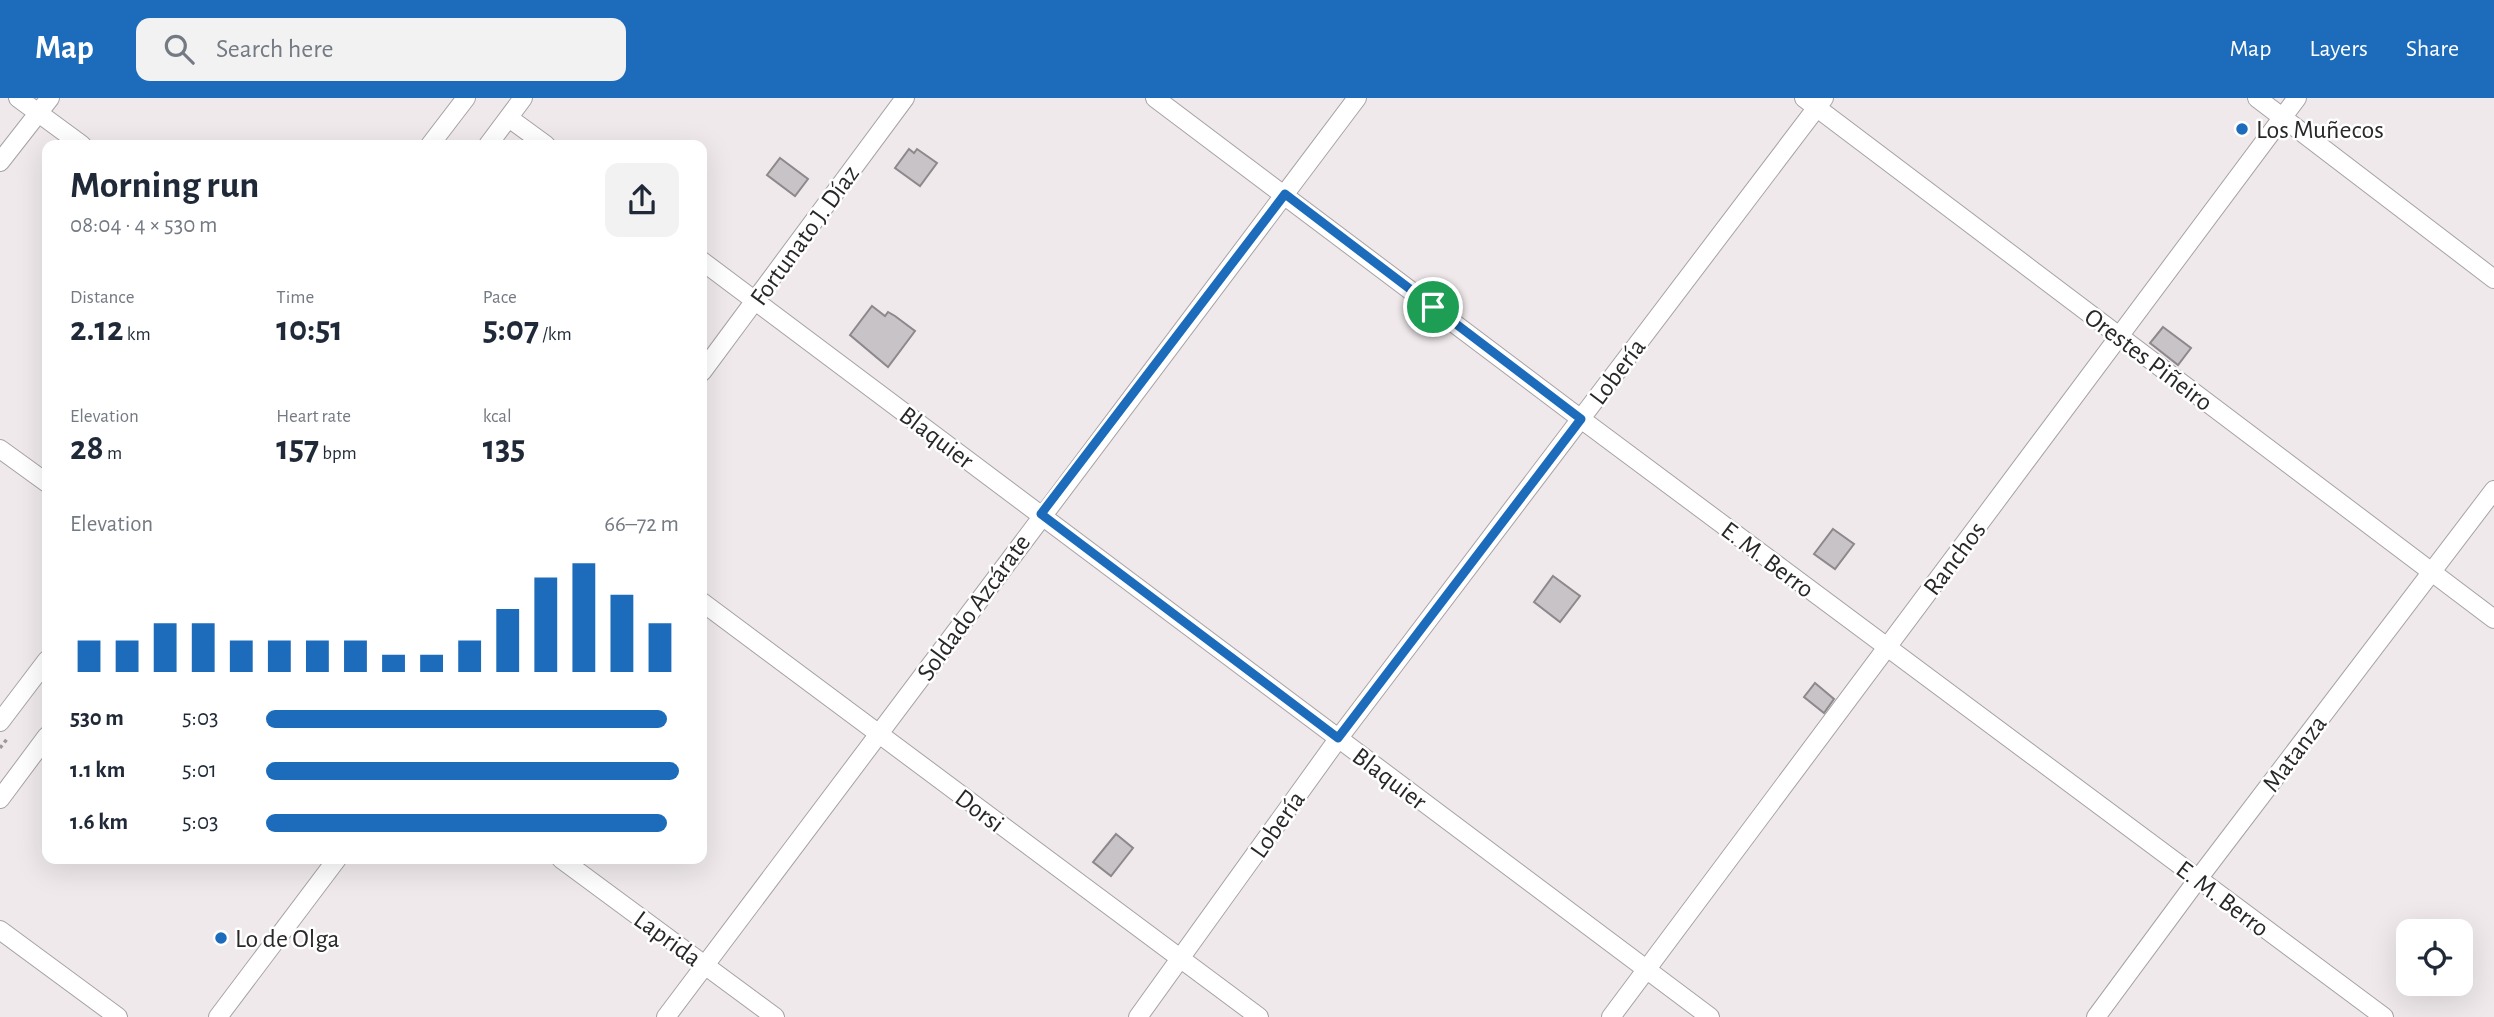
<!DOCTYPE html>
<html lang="en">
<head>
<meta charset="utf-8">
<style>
  :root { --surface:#fff; --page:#f2f2f3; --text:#1f2937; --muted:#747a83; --accent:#1d6cbb }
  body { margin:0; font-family:"Alegreya Sans",sans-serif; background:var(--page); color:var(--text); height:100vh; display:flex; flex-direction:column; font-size:26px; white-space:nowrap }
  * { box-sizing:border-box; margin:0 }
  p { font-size:23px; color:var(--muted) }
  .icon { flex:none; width:38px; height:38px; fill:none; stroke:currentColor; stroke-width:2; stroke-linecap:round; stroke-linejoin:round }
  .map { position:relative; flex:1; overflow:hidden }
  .drawer { position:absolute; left:42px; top:42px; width:665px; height:724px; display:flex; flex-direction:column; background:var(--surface); border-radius:14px; box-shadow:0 7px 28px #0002 }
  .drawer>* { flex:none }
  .buttons { position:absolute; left:2396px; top:821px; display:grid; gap:14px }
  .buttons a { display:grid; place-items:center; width:77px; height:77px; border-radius:14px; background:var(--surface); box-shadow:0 7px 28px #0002; font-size:35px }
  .pin { position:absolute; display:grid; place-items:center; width:60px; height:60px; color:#fff; margin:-30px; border:4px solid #fff; border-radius:50%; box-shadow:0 2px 7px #0007 }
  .round { display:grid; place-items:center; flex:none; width:74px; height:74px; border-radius:14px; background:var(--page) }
  .head { display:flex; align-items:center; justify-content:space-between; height:119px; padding:0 28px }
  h1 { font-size:38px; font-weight:700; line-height:52px }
  .stats { display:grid; grid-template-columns:repeat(3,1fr); gap:10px; height:119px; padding:7px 28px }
  .stats div { display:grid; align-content:center }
  .stats b { font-size:35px; font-weight:700 }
  .stats small { font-size:19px; font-weight:400 }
  .stats p { font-size:19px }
  .chart { height:196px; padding:14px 28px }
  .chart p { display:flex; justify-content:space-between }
  .chart svg { width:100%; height:126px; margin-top:7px; stroke:var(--accent); stroke-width:6 }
  ul { padding:0 28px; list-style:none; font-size:23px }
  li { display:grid; grid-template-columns:112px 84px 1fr; align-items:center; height:52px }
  li i { height:18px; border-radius:9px; background:var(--accent) }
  header { display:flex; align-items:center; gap:42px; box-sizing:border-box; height:98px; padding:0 35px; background:var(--accent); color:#fff }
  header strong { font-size:33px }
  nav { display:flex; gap:38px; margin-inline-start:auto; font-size:24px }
  .search { width:490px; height:63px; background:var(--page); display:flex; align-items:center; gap:18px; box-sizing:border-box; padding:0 24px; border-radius:14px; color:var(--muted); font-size:26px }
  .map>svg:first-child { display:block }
  .building { fill:#c7c3c6; stroke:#8c888b; stroke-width:2 }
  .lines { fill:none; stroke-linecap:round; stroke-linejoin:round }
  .minor-casing { stroke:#a7a2a4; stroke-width:20 }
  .path { stroke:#9d999a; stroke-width:3.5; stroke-dasharray:3.5 3.5; stroke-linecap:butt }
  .minor { stroke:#fff; stroke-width:18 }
  .route-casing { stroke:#fff; stroke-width:14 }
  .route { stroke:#1d6cbb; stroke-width:9 }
  .poi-dot { fill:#1d6cbb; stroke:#fff; stroke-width:2.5 }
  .labels { text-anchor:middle; stroke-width:5; stroke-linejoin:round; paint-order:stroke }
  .poi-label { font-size:26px; fill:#292828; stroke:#fff; text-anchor:start }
  .street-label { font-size:26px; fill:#292828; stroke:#fff }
</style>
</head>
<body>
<header>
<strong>Map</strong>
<div class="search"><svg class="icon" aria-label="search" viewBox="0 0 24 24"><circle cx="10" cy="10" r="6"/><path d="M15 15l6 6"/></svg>Search here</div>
<nav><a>Map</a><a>Layers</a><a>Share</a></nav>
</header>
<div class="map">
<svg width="2494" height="919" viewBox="0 0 2494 919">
  <rect width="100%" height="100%" fill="#efe9eb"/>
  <path class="building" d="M909,51L914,55L917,51L937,65L920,88L895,70Z
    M780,60L808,81L795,98L767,77Z
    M872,208L885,218L888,214L895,218L915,233L888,269L850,237Z
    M2163,229L2191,250L2178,267L2150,245Z
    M1833,431L1854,446L1835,471L1814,456Z
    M1553,478L1580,498L1560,524L1534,504Z
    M1815,585L1834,601L1824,615L1804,599Z
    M1116,736L1133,750L1111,778L1093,764Z"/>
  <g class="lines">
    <defs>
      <path id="minor" d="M18,0L82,47
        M1155,0L1581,321L2384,919
        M1804,0L2494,521
        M2257,0L2494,181
        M509,20L546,47
        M430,47L466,0
        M488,47L523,0
        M0,64L50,0
        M702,163L1710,919
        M702,274L905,0
        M0,351L47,385
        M702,504L1259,919
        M0,624L47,562
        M0,701L47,638
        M561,761L775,919
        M0,832L118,919
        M218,919L337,761
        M666,919C895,612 1126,306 1357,0
        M1138,919L1338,641L1824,0
        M1611,919L2297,0
        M2096,919L2198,781L2494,392"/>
    </defs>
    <use href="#minor" class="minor-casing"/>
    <path class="path" d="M0,650L7,641"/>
    <use href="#minor" class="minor"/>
  </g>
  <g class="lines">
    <defs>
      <path id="route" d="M1285,96L1581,321L1338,640L1041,416Z"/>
    </defs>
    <use href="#route" class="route-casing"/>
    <use href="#route" class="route"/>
  </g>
  <g class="poi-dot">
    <circle cx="2242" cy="31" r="7"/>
    <circle cx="221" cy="840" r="7"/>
  </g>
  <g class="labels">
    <g class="poi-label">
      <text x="2256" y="40">Los Muñecos</text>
      <text x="235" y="849">Lo de Olga</text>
    </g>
    <g class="street-label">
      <text transform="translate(804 137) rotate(-54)" y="9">Fortunato J. Díaz</text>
      <text transform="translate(2149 261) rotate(37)" y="9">Orestes Piñeiro</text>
      <text transform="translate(1617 273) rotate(-53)" y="9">Lobería</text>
      <text transform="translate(937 339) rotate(37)" y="9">Blaquier</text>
      <text transform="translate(1954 460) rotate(-53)" y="9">Ranchos</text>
      <text transform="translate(1768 461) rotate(37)" y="9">E. M. Berro</text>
      <text transform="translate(973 509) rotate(-54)" y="9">Soldado Azcárate</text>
      <text transform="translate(2294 655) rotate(-53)" y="9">Matanza</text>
      <text transform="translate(1390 680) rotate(37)" y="9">Blaquier</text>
      <text transform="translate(980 712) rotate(37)" y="9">Dorsi</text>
      <text transform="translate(1277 726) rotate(-55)" y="9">Lobería</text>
      <text transform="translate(2223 800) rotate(37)" y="9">E. M. Berro</text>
      <text transform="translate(668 840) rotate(36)" y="9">Laprida</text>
    </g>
  </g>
</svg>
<div class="buttons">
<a><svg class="icon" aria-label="locate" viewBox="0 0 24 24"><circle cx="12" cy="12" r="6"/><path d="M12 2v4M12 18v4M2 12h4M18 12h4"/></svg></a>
</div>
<div class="pin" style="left:1433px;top:209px;background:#1e9e55"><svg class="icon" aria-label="arrive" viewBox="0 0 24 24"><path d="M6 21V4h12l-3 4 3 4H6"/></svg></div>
<section class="drawer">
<div class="head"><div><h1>Morning run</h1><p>08:04 · 4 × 530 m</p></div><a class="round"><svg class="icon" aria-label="share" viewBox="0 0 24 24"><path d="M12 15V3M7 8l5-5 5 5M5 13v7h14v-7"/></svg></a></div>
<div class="stats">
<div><p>Distance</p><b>2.12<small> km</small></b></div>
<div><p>Time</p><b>10:51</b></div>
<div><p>Pace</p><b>5:07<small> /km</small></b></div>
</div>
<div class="stats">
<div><p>Elevation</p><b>28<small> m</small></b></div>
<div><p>Heart rate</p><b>157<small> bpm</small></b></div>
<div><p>kcal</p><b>135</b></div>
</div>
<div class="chart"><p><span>Elevation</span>66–72 m</p>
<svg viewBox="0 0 160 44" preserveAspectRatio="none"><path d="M5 44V33M15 44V33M25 44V27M35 44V27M45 44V33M55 44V33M65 44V33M75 44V33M85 44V38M95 44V38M105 44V33M115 44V22M125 44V11M135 44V6M145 44V17M155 44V27"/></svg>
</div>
<ul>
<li><b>530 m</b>5:03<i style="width:97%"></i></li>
<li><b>1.1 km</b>5:01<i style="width:100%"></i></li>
<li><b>1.6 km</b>5:03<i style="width:97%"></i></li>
</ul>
</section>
</div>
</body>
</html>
